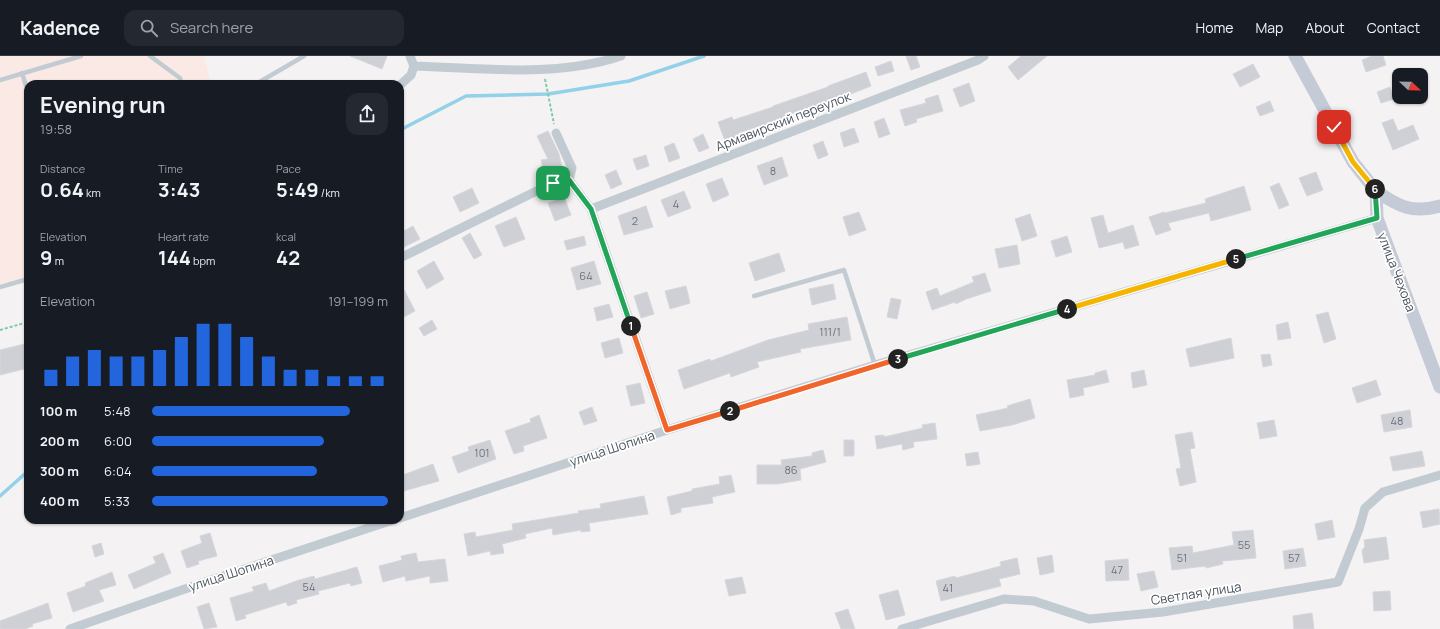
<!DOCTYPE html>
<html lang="en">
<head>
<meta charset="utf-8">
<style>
  :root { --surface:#171b24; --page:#242831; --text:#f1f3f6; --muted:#9ea1a6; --line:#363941; --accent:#2265dd }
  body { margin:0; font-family:Manrope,sans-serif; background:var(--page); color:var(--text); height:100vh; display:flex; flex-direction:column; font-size:15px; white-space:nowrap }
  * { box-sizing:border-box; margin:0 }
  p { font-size:13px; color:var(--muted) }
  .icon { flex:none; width:22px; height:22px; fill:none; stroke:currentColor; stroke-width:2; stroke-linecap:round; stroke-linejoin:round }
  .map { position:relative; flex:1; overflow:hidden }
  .sheet { position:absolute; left:24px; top:24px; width:380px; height:444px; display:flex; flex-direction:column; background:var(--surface); border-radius:12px; box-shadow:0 1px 3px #0004 }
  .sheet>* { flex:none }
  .needle { width:26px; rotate:112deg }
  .fabs { position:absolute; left:1392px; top:12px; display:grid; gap:8px }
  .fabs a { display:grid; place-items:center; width:36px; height:36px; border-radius:8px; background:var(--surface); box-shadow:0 1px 3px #0004; font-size:20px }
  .pin { position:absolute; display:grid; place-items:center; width:34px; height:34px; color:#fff; margin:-17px; border-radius:8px; box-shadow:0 2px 6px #0006 }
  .km { position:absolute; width:20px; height:20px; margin:-10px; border-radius:50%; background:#222; color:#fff; font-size:11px; line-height:20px; text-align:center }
  .round { display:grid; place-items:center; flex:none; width:42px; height:42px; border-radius:12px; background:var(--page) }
  .summary { display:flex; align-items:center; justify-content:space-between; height:68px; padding:0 16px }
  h1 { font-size:22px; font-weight:700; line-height:30px }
  .stats { display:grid; grid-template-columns:repeat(3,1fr); gap:6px; height:68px; padding:4px 16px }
  .stats div { display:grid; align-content:center }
  .stats b { font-size:20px; font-weight:700 }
  .stats small { font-size:11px; font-weight:400 }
  .stats p { font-size:11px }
  .chart { height:112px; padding:8px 16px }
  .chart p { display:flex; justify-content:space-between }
  .chart svg { width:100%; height:72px; margin-top:4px; stroke:var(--accent); stroke-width:6 }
  ul { padding:0 16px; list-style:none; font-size:13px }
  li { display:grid; grid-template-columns:64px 48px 1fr; align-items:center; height:30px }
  li i { height:10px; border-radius:5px; background:var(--accent) }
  header { display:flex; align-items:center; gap:24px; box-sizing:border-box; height:56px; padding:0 20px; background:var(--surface); border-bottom:1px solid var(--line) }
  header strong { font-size:19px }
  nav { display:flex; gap:22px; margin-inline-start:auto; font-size:14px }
  .search { width:280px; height:36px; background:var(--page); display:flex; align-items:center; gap:10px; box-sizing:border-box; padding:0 14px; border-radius:12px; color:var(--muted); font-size:15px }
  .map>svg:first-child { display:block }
  .medical { fill:#fbe9e5 }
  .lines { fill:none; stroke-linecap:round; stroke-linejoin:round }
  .stream { stroke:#93d0e9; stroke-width:3.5 }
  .building { fill:#cfd0d6; stroke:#d6d7dd }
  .path { stroke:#7dcbaa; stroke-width:2; stroke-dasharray:3 2; stroke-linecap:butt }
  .lane { stroke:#c3cbd2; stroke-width:4.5 }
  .street { stroke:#c3cbd2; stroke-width:9 }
  .secondary { stroke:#c4cbd7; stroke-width:13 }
  .split-1-casing { stroke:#fff; stroke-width:8 }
  .split-2-casing { stroke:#fff; stroke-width:8 }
  .split-3-casing { stroke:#fff; stroke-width:8 }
  .split-4-casing { stroke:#fff; stroke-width:8 }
  .split-5-casing { stroke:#fff; stroke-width:8 }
  .split-6-casing { stroke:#fff; stroke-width:8 }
  .split-7-casing { stroke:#fff; stroke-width:8 }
  .split-1 { stroke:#22a559; stroke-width:5 }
  .split-2 { stroke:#f0652b; stroke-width:5 }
  .split-3 { stroke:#f0652b; stroke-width:5 }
  .split-4 { stroke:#22a559; stroke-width:5 }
  .split-5 { stroke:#f5b400; stroke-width:5 }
  .split-6 { stroke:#22a559; stroke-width:5 }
  .split-7 { stroke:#f5b400; stroke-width:5 }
  .labels { text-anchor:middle; stroke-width:3.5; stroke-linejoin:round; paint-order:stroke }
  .number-label { font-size:11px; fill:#6b727c }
  .street-label { font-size:13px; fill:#4a535e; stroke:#fff }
</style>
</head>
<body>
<header>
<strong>Kadence</strong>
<div class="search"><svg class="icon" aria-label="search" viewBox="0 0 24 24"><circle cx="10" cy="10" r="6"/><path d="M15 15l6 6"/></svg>Search here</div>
<nav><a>Home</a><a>Map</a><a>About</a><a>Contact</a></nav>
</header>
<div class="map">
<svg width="1440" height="573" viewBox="0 0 1440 573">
  <rect width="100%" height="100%" fill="#f4f2f2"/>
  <path class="medical" d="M0,0H204L211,28H28V223L0,228Z"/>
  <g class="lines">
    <path class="stream" d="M400,74L466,40L548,38L629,25L704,0
      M0,440L28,415"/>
  </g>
  <path class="building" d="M350,0H387L382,13Z
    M906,0H916L920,11L911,14Z
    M1021,0H1047L1018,24L1008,11Z
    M1372,0H1383L1386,9L1366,16L1362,4Z
    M891,5L894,15L878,20L875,11Z
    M1253,8L1260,21L1240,31L1233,18Z
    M866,16L871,30L823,49L790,58L791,60L778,65L738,77L739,80L725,85L718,66L732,61L733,64L773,51V50L828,31V30Z
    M969,27L975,45L960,51L953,33Z
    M1390,31L1394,43L1381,47L1377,36Z
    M938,39L943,55L916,63L917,66L905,70L900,54L926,47L925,43Z
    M1270,45L1274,55L1260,60L1256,51Z
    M884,62L890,78L879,82L874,66Z
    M1393,63L1398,75L1413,69L1419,83L1393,94L1382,67Z
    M854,72L859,86L844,91L840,77Z
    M548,75L559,98L562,112L544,116L541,104L548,103L537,80Z
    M703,78L709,92L699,96L693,83Z
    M823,85L828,99L818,103L813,89Z
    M674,87L680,102L669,106L664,91Z
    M646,99L649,110L637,114L633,103Z
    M782,101L788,120L764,129L757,110Z
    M616,114L622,128L611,133L605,119Z
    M1316,116L1323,134L1307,140L1299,122Z
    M722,122L729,139L713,146L706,128Z
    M1279,127L1289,149L1279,153L1270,131Z
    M1244,130L1251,154L1211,165L1209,157L1168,167L1171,174L1156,179L1149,161L1164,156L1165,157L1206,147L1205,143Z
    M472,132L479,147L460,156L453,141Z
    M684,135L691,152L668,161L661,144Z
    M564,141L571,159L555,165L548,147Z
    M646,150L653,171L624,179L618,160Z
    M859,156L866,174L849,180L843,161Z
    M1030,158L1037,180L1022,185L1015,163Z
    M1103,159L1108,177L1133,169L1139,189L1125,193L1123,186L1099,192L1091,162Z
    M516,161L525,183L504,191L495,170Z
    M413,170L420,183L404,191L400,182V177Z
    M470,177L482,199L474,203L462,182Z
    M584,180L586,189L567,194L564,185Z
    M1067,180L1072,196L1056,201L1051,185Z
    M1017,189L1020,208L999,212L995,193Z
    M779,197L785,215L755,225L749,207Z
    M434,205L444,223L427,233L417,215Z
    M594,205L601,228L577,234L571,212Z
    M985,217L991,235L966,243L956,248L955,246L932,254L926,236L937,232L940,240L974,226L972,221Z
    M400,226L415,255L400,263Z
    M833,228L836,243L812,249L809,233Z
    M686,230L690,247L670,253L665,235Z
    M647,236L654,258L641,262L634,240Z
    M891,242L901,244L897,263L887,261Z
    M609,248L613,261L597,265L594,252Z
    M1328,256L1336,283L1324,287L1316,259Z
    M847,261L851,284L800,293L801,296L757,306L759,311L731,321L730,317L684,333L678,314L710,303L711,305L768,284L809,274L808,268Z
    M432,264L437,273L424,280L419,272Z
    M1288,266L1291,282L1278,284L1276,269Z
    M619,282L623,297L605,302L601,287Z
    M1231,282L1234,302L1190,311L1186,293Z
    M28,287V312L0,319V294Z
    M1270,298L1272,309L1263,311L1261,299Z
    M1106,314L1109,326L1083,332L1084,339L1070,342L1067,324L1095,319V317Z
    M1144,314L1147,329L1133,332L1131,317Z
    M1376,324L1381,339L1357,347L1352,332Z
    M640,327L645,347L631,350L626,330Z
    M1030,343L1035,362L1012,369L980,375L976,359L1008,352L1007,350Z
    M592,351L597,365L584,369L579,356Z
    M1410,354L1412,371L1384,376L1381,359Z
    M539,359L547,382L523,390L524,395L514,398L505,375L531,366L530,363Z
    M1274,364L1277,380L1260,383L1257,367Z
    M935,367L937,383L913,386L914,391L903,394L902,388L877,393L875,380L884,379V381L923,372L922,369Z
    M1192,376L1195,392L1190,393L1196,426L1180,430L1176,413L1181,412L1175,379Z
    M490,384L496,403L458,417L452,401L469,395L468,391Z
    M844,384H854V400H844Z
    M823,394L826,406L800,413L801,424L777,428H757V409H782L781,404L812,400V397Z
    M1422,395L1425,410L1393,415L1390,401Z
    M978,396L980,408L967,410L965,398Z
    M433,408L439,425L400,436V420Z
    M731,419L735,436L712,441L713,447L681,452V456L671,459L667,441L692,435V433L720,428L719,421Z
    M644,440L648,458L589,467L590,475L581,476V474L553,479L552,472L525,478L526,482L502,488L504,497L491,499L490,495L468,500L464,478L475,476L476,481L513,474L512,468L579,457L578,455L601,452L600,448Z
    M1439,453L1440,468L1423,472L1420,456Z
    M1332,464L1335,481L1318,484L1315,468Z
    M1253,474L1256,502L1222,505L1223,508L1206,512V510L1172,514L1169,492L1192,490L1193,497L1234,489L1232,476Z
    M210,477L217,500L198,505L199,508L187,512L181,495L202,487L200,480Z
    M1386,481L1389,503L1364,507L1362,494L1365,491L1364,484Z
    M101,487L104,498L95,501L92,490Z
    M1303,492L1306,510L1285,513L1283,495Z
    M163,497L171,517L134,533L128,519L156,507L153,501Z
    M416,497L418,506L445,503L448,525L430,527V520L406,525L405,520L383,526L379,510L402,504L401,500Z
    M1052,499L1054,516L1040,519L1037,502Z
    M1017,502L1020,518L999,523L1001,530L941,545L936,525L955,520L956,522L1001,510L1000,506Z
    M1128,503L1129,524L1106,525L1105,505Z
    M357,511L362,527L351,530L350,527L318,535L319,538L296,544L297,547L288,550L286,546L245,559L246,562L236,565L230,542L254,535L252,531L266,527L269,535L299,524L314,520L315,523Z
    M1154,515L1158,531L1141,535L1137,518Z
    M112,516L116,529L99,534L104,545L73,556L67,537L86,530L85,527Z
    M742,521L746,537L729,540L725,524Z
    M898,534L905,559L886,564L879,539Z
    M1390,535L1391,554L1374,555L1373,536Z
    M48,547L52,562L32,568L33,570L25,573H0V565Z
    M209,547L217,571L204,573L197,551Z
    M848,553L855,573H841L835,557Z
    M1312,557L1314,573H1294L1293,560Z"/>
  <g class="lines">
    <path class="path" d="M545,23L554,68
      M0,274L28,266"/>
    <path class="lane" d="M150,0L180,22L182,28
      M22,17L28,36
      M0,24L81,0
      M256,28L304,0
      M0,231L28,223
      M754,240L844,214L875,309"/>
    <path class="street" d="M414,10C482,12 555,22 621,0
      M400,29L411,19L414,10L410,0
      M556,77L572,112L569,124L591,153L667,374
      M591,153L978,4L984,0
      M400,202L553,127L569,124
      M400,462L667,374L875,309L1377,162
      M70,573L205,526L393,464
      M902,573L1004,543L1034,545L1089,563L1163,556L1338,526L1359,473L1365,452L1383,436L1440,419"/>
    <path class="secondary" d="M1295,0L1353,106L1376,135L1377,162L1440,331
      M1376,135C1398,150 1412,158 1440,150"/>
  </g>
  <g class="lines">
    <defs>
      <path id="split-1" d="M553,127L569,124L591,153L631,270"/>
      <path id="split-2" d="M631,270L667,374L730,355"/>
      <path id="split-3" d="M730,355L898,303"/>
      <path id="split-4" d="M898,303L1067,253"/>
      <path id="split-5" d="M1067,253L1236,203"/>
      <path id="split-6" d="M1236,203L1377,162L1375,133"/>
      <path id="split-7" d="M1334,71L1353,106L1375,133"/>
    </defs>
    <use href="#split-1" class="split-1-casing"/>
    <use href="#split-2" class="split-2-casing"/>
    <use href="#split-3" class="split-3-casing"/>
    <use href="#split-4" class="split-4-casing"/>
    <use href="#split-5" class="split-5-casing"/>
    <use href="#split-6" class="split-6-casing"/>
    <use href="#split-7" class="split-7-casing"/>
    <use href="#split-1" class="split-1"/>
    <use href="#split-2" class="split-2"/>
    <use href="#split-3" class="split-3"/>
    <use href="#split-4" class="split-4"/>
    <use href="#split-5" class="split-5"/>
    <use href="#split-6" class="split-6"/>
    <use href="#split-7" class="split-7"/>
  </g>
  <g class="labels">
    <g class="number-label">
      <text x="773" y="119">8</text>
      <text x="676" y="152">4</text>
      <text x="635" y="169">2</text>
      <text x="586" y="224">64</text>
      <text x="830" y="280">111/1</text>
      <text x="1397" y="369">48</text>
      <text x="482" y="401">101</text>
      <text x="791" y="418">86</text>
      <text x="1244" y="493">55</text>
      <text x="1182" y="506">51</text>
      <text x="1294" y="506">57</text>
      <text x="1117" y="518">47</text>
      <text x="309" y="535">54</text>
      <text x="948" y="536">41</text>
    </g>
    <g class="street-label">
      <text transform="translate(783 65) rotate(-21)" y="5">Армавирский переулок</text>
      <text transform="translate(1397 216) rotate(69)" y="5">улица Чехова</text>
      <text transform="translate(612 392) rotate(-18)" y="5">улица Шопина</text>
      <text transform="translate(231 517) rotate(-18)" y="5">улица Шопина</text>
      <text transform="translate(1196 537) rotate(-9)" y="5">Светлая улица</text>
    </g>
  </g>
</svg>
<div class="fabs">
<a><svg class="needle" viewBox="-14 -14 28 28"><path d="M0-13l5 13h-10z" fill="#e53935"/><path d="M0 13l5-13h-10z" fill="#9ea1a6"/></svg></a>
</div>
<div class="pin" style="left:553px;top:127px;background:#1e9e55"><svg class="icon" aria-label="arrive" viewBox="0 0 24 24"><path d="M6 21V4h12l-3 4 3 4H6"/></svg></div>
<div class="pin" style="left:1334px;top:71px;background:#d93025"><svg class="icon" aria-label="check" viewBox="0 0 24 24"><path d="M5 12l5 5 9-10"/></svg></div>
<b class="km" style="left:631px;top:270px">1</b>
<b class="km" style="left:730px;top:355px">2</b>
<b class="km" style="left:898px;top:303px">3</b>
<b class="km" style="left:1067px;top:253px">4</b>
<b class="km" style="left:1236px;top:203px">5</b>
<b class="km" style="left:1375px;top:133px">6</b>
<section class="sheet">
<div class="summary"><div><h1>Evening run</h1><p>19:58</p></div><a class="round"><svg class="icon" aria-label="share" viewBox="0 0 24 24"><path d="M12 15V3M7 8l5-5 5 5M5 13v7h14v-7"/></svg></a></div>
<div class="stats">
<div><p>Distance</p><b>0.64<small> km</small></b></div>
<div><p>Time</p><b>3:43</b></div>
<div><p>Pace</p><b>5:49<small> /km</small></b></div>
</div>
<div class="stats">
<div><p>Elevation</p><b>9<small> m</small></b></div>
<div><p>Heart rate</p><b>144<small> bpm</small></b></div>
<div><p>kcal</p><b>42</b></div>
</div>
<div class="chart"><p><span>Elevation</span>191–199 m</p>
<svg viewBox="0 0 160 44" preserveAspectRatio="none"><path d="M5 44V34M15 44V26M25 44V22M35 44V26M45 44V26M55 44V22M65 44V14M75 44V6M85 44V6M95 44V14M105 44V26M115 44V34M125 44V34M135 44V38M145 44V38M155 44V38"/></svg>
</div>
<ul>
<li><b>100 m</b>5:48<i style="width:84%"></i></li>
<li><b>200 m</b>6:00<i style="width:73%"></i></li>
<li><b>300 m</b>6:04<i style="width:70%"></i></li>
<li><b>400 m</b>5:33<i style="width:100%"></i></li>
</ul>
</section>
</div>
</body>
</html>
